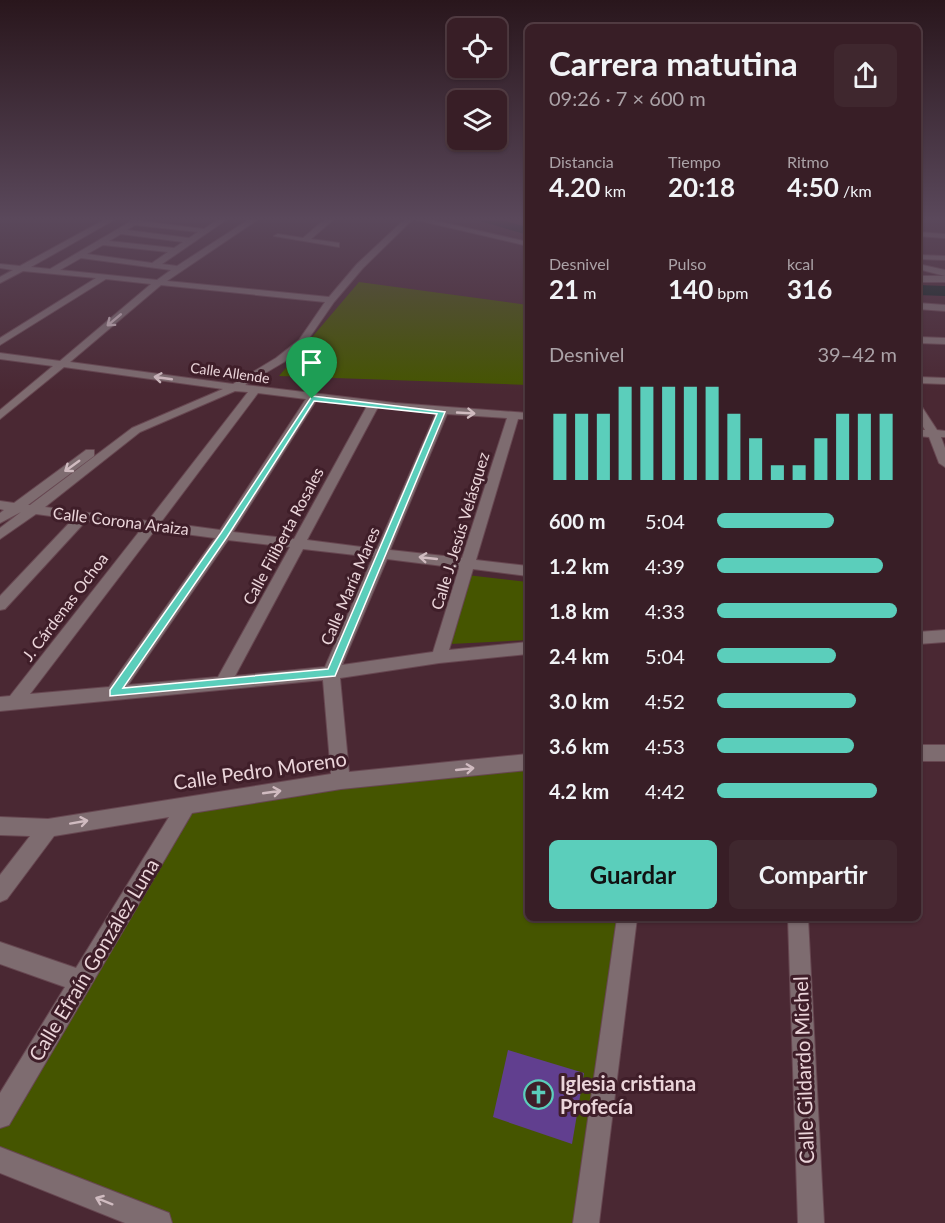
<!DOCTYPE html>
<html lang="es">
<head>
<meta charset="utf-8">
<style>
  :root { --surface:#381e26; --page:#3f272e; --text:#f1f3f6; --muted:#aba2a7; --line:#523c43; --accent:#5bcebb }
  body { margin:0; font-family:Lato,sans-serif; background:var(--page); color:var(--text); height:100vh; display:flex; flex-direction:column; font-size:22px; white-space:nowrap }
  * { box-sizing:border-box; margin:0 }
  p { font-size:20px; color:var(--muted) }
  .icon { flex:none; width:33px; height:33px; fill:none; stroke:currentColor; stroke-width:2; stroke-linecap:round; stroke-linejoin:round }
  .map { position:relative; flex:1; overflow:hidden }
  .panel { position:absolute; left:525px; top:24px; width:396px; height:897px; display:flex; flex-direction:column; background:var(--surface); border-radius:9px; box-shadow:0 2px 4px #0004,0 0 0 2px var(--line) }
  .panel>* { flex:none }
  .controls { position:absolute; left:447px; top:18px; display:grid; gap:12px }
  .controls a { display:grid; place-items:center; width:60px; height:60px; border-radius:9px; background:var(--surface); box-shadow:0 2px 4px #0004,0 0 0 2px var(--line); font-size:30px }
  .pin { position:absolute; display:grid; place-items:center; width:51px; height:51px; color:#fff; margin:-62px -26px; border-radius:50% 50% 50% 0; rotate:-45deg; box-shadow:0 0 6px #0007 }
  .pin .icon { rotate:45deg }
  .round { display:grid; place-items:center; flex:none; width:63px; height:63px; border-radius:9px; background:var(--page) }
  .headline { display:flex; align-items:center; justify-content:space-between; height:102px; padding:0 24px }
  h1 { font-size:33px; font-weight:700; line-height:45px }
  .metrics { display:grid; grid-template-columns:repeat(3,1fr); gap:9px; height:102px; padding:6px 24px }
  .metrics div { display:grid; align-content:center }
  .metrics b { font-size:26px; font-weight:700 }
  .metrics small { font-size:16px; font-weight:400 }
  .metrics p { font-size:16px }
  .chart { height:168px; padding:12px 24px }
  .chart p { display:flex; justify-content:space-between }
  .chart svg { width:100%; height:108px; margin-top:6px; stroke:var(--accent); stroke-width:6 }
  .action { display:flex; gap:12px; margin-top:auto; padding:12px 24px }
  .action a { flex:1; height:69px; border-radius:9px; background:var(--accent); color:#111; font-size:24px; font-weight:700; line-height:69px; text-align:center }
  .action a+a { background:var(--page); color:var(--text) }
  ul { padding:0 24px; list-style:none; font-size:20px }
  li { display:grid; grid-template-columns:96px 72px 1fr; align-items:center; height:45px }
  li i { height:15px; border-radius:8px; background:var(--accent) }
  .map>svg:first-child { display:block }
  .green { fill:#455500 }
  .lines { fill:none; stroke-linecap:round; stroke-linejoin:round }
  .river { fill:#0e211e; fill-rule:evenodd }
  .building { fill:#613f8f }
  .minor-casing { stroke:#674751; stroke-width:2 }
  .minor { fill:#7e6c70; fill-rule:evenodd }
  .oneway { stroke:#d0bbc0 }
  .route { fill:#5bcebb; stroke:#fff; stroke-width:1.5; fill-rule:evenodd }
  .labels { text-anchor:middle; stroke-width:6; stroke-linejoin:round; paint-order:stroke }
  .far-street-label { font-size:14px; fill:#ebd5da; stroke:#3f1e29 }
  .street-label { font-size:16px; fill:#ebd5da; stroke:#3f1e29 }
  .near-street-label { font-size:20px; fill:#ebd5da; stroke:#3f1e29 }
  .near-poi-label { font-size:20px; font-weight:bold; fill:#ebd5da; stroke:#3f1e29; text-anchor:start }
</style>
</head>
<body>
<div class="map">
<svg width="945" height="1223" viewBox="0 0 945 1223">
  <rect width="100%" height="100%" fill="#4a2833"/>
  <path class="green" d="M359,282L528,305V385L279,376Z
    M467,575L528,582V640L450,644Z
    M528,762V918H627L586,1223H159L0,1160V1116L187,804Z"/>
  <g class="lines">
    <path class="river" d="M476,220H500L528,227V235Z
      M918,285L945,286V296L918,295Z"/>
  </g>
  <path class="building" d="M508,1050L584,1073L572,1144L493,1117Z"/>
  <g class="lines">
    <defs>
      <path id="minor" d="M104,220H114L31,267L50,269L133,220L204,229L217,220H226L162,264L177,266L248,220H257L167,281L329,297L357,264L404,220H412L363,268L334,302L305,344L284,362L245,385L395,403L528,413V419H518L476,560L528,566V576L473,569L449,650L528,642V654L439,663L340,678L349,772L528,754V770L341,789L192,813L9,1125L0,1128V1093L65,987L0,964V942L76,968L169,817L54,836L7,899L0,902V875L30,836L0,835V817L48,819L331,774L323,680L0,711V697L10,696L142,528L86,521L5,609L0,610V596L73,519L36,514L0,539V528L21,512L0,523V513L4,510L0,509V501L14,503L86,450H94V456L28,505H30L132,428L223,389L64,367L0,419V410L53,366L0,359V353L60,361L151,284L106,279L0,345V338L96,278L23,271L0,283V277L13,270L0,268V264L20,266ZM135,225L198,232L189,238L127,230ZM121,234L183,242L174,248L109,241ZM103,245L168,252L152,263L87,254ZM81,258L171,270L157,280L60,270ZM161,285L325,302L299,340L276,358L233,384L70,362ZM235,391L248,392L148,521L45,507L140,432ZM258,393L306,399L220,530L161,522ZM316,401L367,406L294,539L233,532ZM378,407L436,413L377,549L307,540ZM447,414L507,418L462,558L390,550ZM155,530L215,538L109,687L30,694ZM228,540L290,547L218,677L128,685ZM303,549L373,557L325,667L235,676ZM387,559L459,568L433,652L342,665Z
        M324,220H333L311,239L339,243V247L274,236L278,234L303,238Z
        M417,220H432L528,242V246Z
        M918,232L945,234V238L918,236Z
        M918,255L945,256V260L918,259Z
        M918,264L945,270V276L918,269Z
        M918,276H945V282H918Z
        M918,303L945,305V311L918,309Z
        M918,337L945,338V344L918,343Z
        M918,377L945,378V384L918,383Z
        M918,406L922,407L937,430L945,431V437H941L945,448V467L939,463L929,437L918,436V430H925L918,418Z
        M945,630V642L918,644V632Z
        M918,745H945V761H918Z
        M617,918H637L599,1223H573Z
        M788,918H808L824,1223H798Z
        M0,1147L169,1213L172,1223H125L0,1173Z"/>
    </defs>
    <use href="#minor" class="minor-casing"/>
    <use href="#minor" class="minor"/>
  </g>
  <defs><path id="oneway-shaft" d="M-6 0H5M1.5-3L5.5 0L1.5 3" fill="none" stroke-width="1.6" stroke-linecap="round" stroke-linejoin="round" transform="scale(1.5)"/></defs>
  <g class="oneway">
    <use href="#oneway-shaft" transform="translate(114 320) rotate(140)"/>
    <use href="#oneway-shaft" transform="translate(163 378) rotate(-172)"/>
    <use href="#oneway-shaft" transform="translate(466 413) rotate(3)"/>
    <use href="#oneway-shaft" transform="translate(72 466) rotate(144)"/>
    <use href="#oneway-shaft" transform="translate(428 558) rotate(-174)"/>
    <use href="#oneway-shaft" transform="translate(465 769) rotate(-6)"/>
    <use href="#oneway-shaft" transform="translate(272 792) rotate(-8)"/>
    <use href="#oneway-shaft" transform="translate(79 822) rotate(-10)"/>
    <use href="#oneway-shaft" transform="translate(104 1201) rotate(-158)"/>
  </g>
  <linearGradient id="sky" x2="0" y2="1"><stop stop-color="#29161c"/><stop offset="0.56" stop-color="#5a485b"/><stop offset="1" stop-color="#5a485b" stop-opacity="0"/></linearGradient>
  <rect width="945" height="391" fill="url(#sky)"/>
  <path class="route" d="M312,396L445,412L335,676L110,696V690L221,533ZM314,401L437,414L328,669L123,688L227,537Z"/>
  <defs>
    <symbol id="church-ring" viewBox="-11 -11 22 22"><circle r="9.5" fill="#3f1e29" stroke="#5bcebb" stroke-width="1.5"/><path d="M-1.2-6h2.4v3.5h3.3v2.4h-3.3V6h-2.4V-.1h-3.3v-2.4h3.3Z" fill="#5bcebb"/></symbol>
  </defs>
  <g fill-rule="evenodd">
    <use href="#church-ring" x="522" y="1078" width="33" height="33"/>
  </g>
  <g class="labels">
    <g class="far-street-label">
      <text transform="translate(230 373) rotate(8)" y="5">Calle Allende</text>
    </g>
    <g class="street-label">
      <text transform="translate(121 521) rotate(7)" y="6">Calle Corona Araiza</text>
      <text transform="translate(460 531) rotate(-73)" y="6">Calle J. Jesús Velásquez</text>
      <text transform="translate(283 536) rotate(-62)" y="6">Calle Filiberta Rosales</text>
      <text transform="translate(350 586) rotate(-67)" y="6">Calle María Mares</text>
      <text transform="translate(65 607) rotate(-53)" y="6">J. Cárdenas Ochoa</text>
    </g>
    <g class="near-street-label">
      <text transform="translate(260 771) rotate(-8)" y="7">Calle Pedro Moreno</text>
      <text transform="translate(94 960) rotate(-59)" y="7">Calle Efraín González Luna</text>
      <text transform="translate(804 1070) rotate(-92)" y="7">Calle Gildardo Michel</text>
    </g>
    <g class="near-poi-label">
      <text x="560" y="1091">Iglesia cristiana<tspan x="560" dy="23">Profecía</tspan></text>
    </g>
  </g>
</svg>
<div class="controls">
<a><svg class="icon" aria-label="locate" viewBox="0 0 24 24"><circle cx="12" cy="12" r="6"/><path d="M12 2v4M12 18v4M2 12h4M18 12h4"/></svg></a>
<a><svg class="icon" aria-label="layers" viewBox="0 0 24 24"><path d="M12 4l9 5-9 5-9-5zM3 14l9 5 9-5"/></svg></a>
</div>
<div class="pin" style="left:312px;top:399px;background:#1e9e55"><svg class="icon" aria-label="arrive" viewBox="0 0 24 24"><path d="M6 21V4h12l-3 4 3 4H6"/></svg></div>
<section class="panel">
<div class="headline"><div><h1>Carrera matutina</h1><p>09:26 · 7 × 600 m</p></div><a class="round"><svg class="icon" aria-label="share" viewBox="0 0 24 24"><path d="M12 15V3M7 8l5-5 5 5M5 13v7h14v-7"/></svg></a></div>
<div class="metrics">
<div><p>Distancia</p><b>4.20<small> km</small></b></div>
<div><p>Tiempo</p><b>20:18</b></div>
<div><p>Ritmo</p><b>4:50<small> /km</small></b></div>
</div>
<div class="metrics">
<div><p>Desnivel</p><b>21<small> m</small></b></div>
<div><p>Pulso</p><b>140<small> bpm</small></b></div>
<div><p>kcal</p><b>316</b></div>
</div>
<div class="chart"><p><span>Desnivel</span>39–42 m</p>
<svg viewBox="0 0 160 44" preserveAspectRatio="none"><path d="M5 44V17M15 44V17M25 44V17M35 44V6M45 44V6M55 44V6M65 44V6M75 44V6M85 44V17M95 44V27M105 44V38M115 44V38M125 44V27M135 44V17M145 44V17M155 44V17"/></svg>
</div>
<ul>
<li><b>600 m</b>5:04<i style="width:65%"></i></li>
<li><b>1.2 km</b>4:39<i style="width:92%"></i></li>
<li><b>1.8 km</b>4:33<i style="width:100%"></i></li>
<li><b>2.4 km</b>5:04<i style="width:66%"></i></li>
<li><b>3.0 km</b>4:52<i style="width:77%"></i></li>
<li><b>3.6 km</b>4:53<i style="width:76%"></i></li>
<li><b>4.2 km</b>4:42<i style="width:89%"></i></li>
</ul>
<div class="action"><a>Guardar</a><a>Compartir</a></div>
</section>
</div>
</body>
</html>
